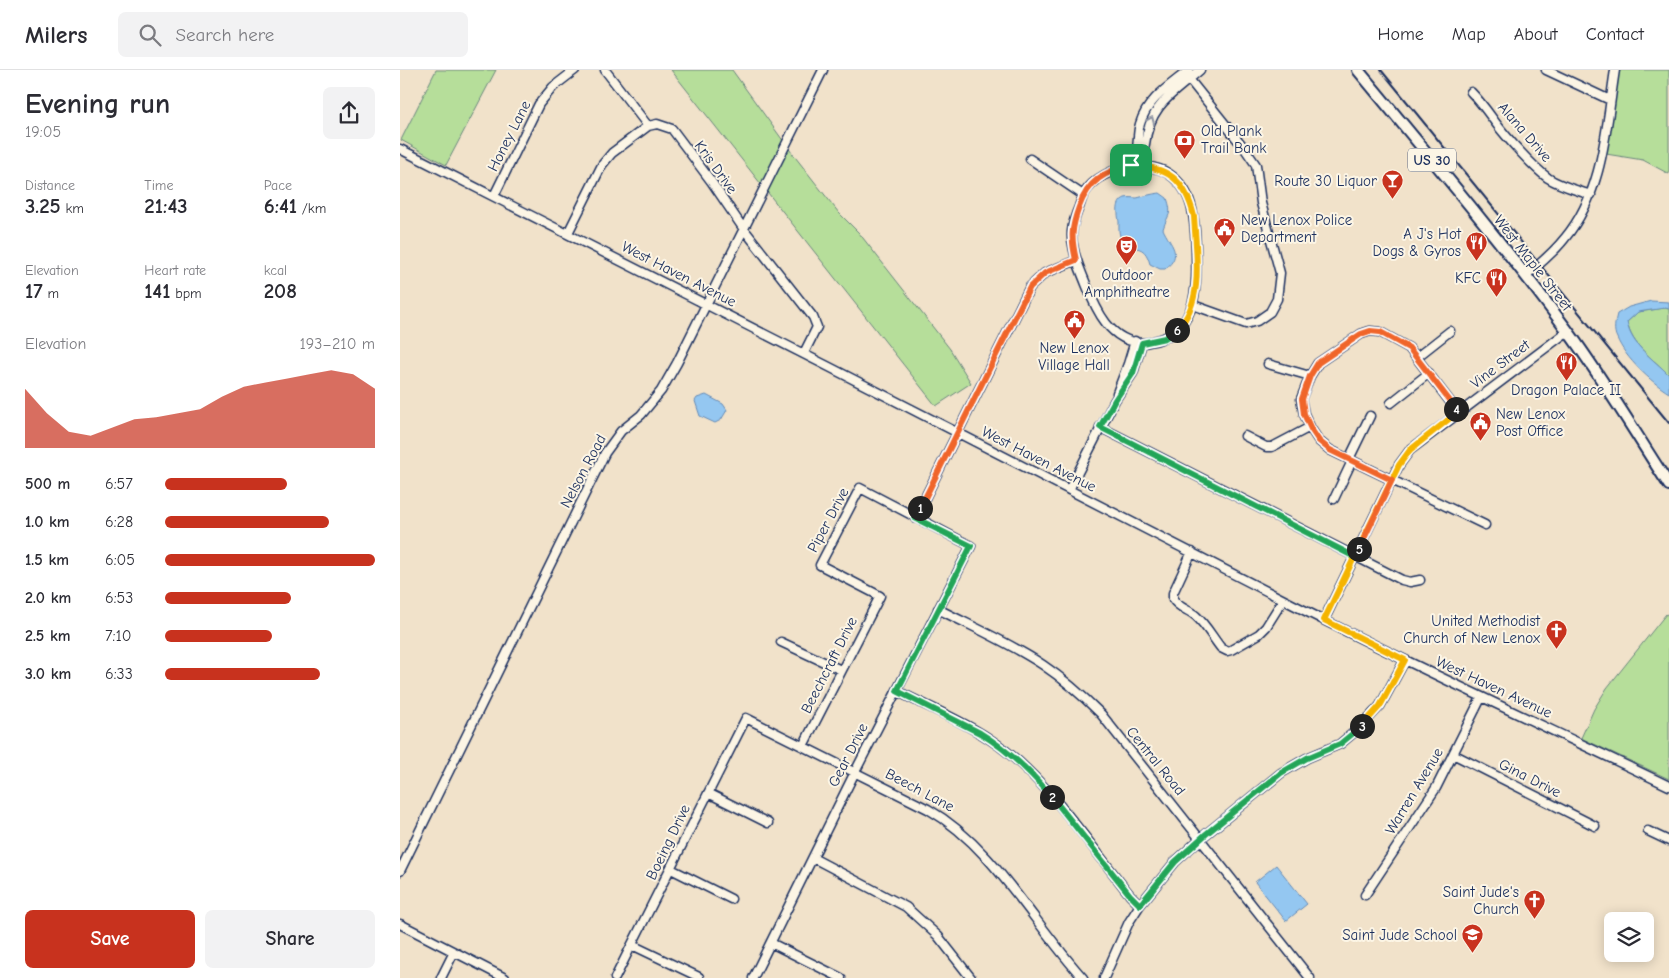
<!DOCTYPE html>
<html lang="en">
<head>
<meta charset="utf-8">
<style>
  :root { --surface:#fff; --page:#f2f2f3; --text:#2b2b33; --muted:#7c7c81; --line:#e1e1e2; --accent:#c8321e }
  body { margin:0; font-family:"Comic Neue",sans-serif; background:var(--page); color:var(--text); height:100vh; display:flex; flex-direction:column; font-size:19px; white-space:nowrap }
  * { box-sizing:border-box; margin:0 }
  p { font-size:16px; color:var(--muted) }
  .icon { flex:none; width:28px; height:28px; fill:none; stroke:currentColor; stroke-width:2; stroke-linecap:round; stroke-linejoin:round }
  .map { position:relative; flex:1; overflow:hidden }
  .drawer { display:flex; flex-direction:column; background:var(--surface); width:400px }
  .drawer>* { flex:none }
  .buttons { position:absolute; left:1204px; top:842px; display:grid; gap:10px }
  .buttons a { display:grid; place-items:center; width:50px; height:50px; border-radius:8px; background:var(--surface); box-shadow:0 2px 12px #0003; font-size:25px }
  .pin { position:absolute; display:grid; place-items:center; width:42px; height:42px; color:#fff; margin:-21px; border-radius:10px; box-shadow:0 2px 8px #0006 }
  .km { position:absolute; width:25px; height:25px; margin:-12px; border-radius:50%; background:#222; color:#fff; font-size:14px; line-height:25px; text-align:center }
  .round { display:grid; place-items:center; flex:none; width:52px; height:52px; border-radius:8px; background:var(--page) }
  .overview { display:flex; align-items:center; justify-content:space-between; height:85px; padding:0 25px }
  h1 { font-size:28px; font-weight:600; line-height:38px }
  .figures { display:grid; grid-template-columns:repeat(3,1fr); gap:8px; height:85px; padding:5px 25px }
  .figures div { display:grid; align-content:center }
  .figures b { font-size:21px; font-weight:600 }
  .figures small { font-size:14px; font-weight:400 }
  .figures p { font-size:14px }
  .chart { height:140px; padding:10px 25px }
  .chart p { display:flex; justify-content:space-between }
  .chart svg { width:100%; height:90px; margin-top:5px; fill:var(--accent); opacity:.7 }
  .primary-button { display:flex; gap:10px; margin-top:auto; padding:10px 25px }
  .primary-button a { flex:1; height:58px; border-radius:8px; background:var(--accent); color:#fff; font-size:20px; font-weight:600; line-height:58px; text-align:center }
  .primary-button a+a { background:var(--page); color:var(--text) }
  ul { padding:0 25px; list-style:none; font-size:16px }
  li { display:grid; grid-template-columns:80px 60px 1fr; align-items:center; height:38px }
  li i { height:12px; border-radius:6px; background:var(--accent) }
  header { display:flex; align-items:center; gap:30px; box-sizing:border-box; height:70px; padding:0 25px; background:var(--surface); border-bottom:1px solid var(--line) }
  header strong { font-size:24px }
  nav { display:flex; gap:28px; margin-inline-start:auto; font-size:18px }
  .search { width:350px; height:45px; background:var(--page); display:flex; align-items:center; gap:12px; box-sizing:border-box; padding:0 18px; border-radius:8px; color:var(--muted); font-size:19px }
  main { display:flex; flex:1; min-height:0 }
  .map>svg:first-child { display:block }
  .green { fill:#b6de9a; stroke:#68867c }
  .water { fill:#94c7f1; stroke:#648ab6 }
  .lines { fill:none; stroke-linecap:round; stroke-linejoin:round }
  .minor-casing { stroke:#1b2f5e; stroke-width:11 }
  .major-casing { stroke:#1b2f5e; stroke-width:14 }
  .minor { stroke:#fcf5e5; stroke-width:8 }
  .major { stroke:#fcf5e5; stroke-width:10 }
  .rail { stroke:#1b2f5e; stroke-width:2 }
  .oneway { stroke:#8c92a2 }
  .split-1-casing { stroke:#fff; stroke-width:10 }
  .split-2-casing { stroke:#fff; stroke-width:10 }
  .split-3-casing { stroke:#fff; stroke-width:10 }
  .split-4-casing { stroke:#fff; stroke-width:10 }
  .split-5-casing { stroke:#fff; stroke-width:10 }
  .split-6-casing { stroke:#fff; stroke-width:10 }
  .split-7-casing { stroke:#fff; stroke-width:10 }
  .split-1 { stroke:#f0652b; stroke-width:6 }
  .split-2 { stroke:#22a559; stroke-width:6 }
  .split-3 { stroke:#22a559; stroke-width:6 }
  .split-4 { stroke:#f5b400; stroke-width:6 }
  .split-5 { stroke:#f0652b; stroke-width:6 }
  .split-6 { stroke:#22a559; stroke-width:6 }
  .split-7 { stroke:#f5b400; stroke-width:6 }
  .labels { text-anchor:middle; stroke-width:4; stroke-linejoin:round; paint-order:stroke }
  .shield { fill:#fcf5e5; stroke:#5e6a86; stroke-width:1 }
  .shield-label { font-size:14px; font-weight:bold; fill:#1b2f5e }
  .poi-label { font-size:15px; fill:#1b2f5e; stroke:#fcf5e5; text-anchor:end }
  .street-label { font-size:15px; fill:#1b2f5e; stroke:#fcf5e5 }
</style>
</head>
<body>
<header>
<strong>Milers</strong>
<div class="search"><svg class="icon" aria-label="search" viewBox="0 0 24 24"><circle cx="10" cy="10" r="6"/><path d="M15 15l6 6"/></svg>Search here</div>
<nav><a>Home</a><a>Map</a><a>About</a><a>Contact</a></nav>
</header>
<main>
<section class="drawer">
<div class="overview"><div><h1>Evening run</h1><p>19:05</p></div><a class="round"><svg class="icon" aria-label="share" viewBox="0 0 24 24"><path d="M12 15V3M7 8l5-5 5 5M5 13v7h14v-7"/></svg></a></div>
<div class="figures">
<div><p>Distance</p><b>3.25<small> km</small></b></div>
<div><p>Time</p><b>21:43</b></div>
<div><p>Pace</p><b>6:41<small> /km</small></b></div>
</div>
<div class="figures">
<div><p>Elevation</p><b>17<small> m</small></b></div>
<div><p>Heart rate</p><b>141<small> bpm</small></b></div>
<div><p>kcal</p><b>208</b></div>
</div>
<div class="chart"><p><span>Elevation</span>193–210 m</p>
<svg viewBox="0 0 160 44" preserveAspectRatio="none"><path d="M0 44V15L10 27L20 36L30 38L40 34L50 30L60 29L70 27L80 25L90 19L100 14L110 12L120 10L130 8L140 6L150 8L160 15V44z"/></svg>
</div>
<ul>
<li><b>500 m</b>6:57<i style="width:58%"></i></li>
<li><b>1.0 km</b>6:28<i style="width:78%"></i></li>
<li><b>1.5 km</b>6:05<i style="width:100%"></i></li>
<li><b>2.0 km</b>6:53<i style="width:60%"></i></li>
<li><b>2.5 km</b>7:10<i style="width:51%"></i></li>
<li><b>3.0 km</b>6:33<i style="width:74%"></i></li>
</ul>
<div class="primary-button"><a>Save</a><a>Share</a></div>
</section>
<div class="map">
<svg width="1269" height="908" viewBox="0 0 1269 908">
  <rect width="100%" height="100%" fill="#f1e2ca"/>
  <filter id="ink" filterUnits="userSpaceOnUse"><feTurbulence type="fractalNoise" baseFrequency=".02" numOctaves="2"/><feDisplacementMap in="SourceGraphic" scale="10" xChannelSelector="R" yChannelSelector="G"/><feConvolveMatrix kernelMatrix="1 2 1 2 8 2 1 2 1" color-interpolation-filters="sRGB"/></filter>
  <g filter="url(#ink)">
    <path class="green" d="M36,0H96L46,95L1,70Z
      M271,0H332L392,83L439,143L459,163L550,279L571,313L536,336Z
      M1218,0H1269V104L1243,90L1206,84Z
      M1265,238L1269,239V305C1253,288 1232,277 1227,252L1238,242Z
      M1266,544L1269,546V709L1181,668L1194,639L1207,618Z"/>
    <path class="water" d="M760,123L767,128C773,146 768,143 763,159C770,175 784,184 765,199H760L750,194C744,171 733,183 723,171C718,165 719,159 719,152C718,144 715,132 725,128C729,127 733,128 737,128C745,126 751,124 760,123Z
      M1251,231L1269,232V239L1265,238L1238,242L1227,252C1231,276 1253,288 1269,305V323C1251,312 1225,288 1217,268C1213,261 1215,252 1217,244L1229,237Z
      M306,325L323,334L327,340L321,350L315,353L300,346L295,331L297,328Z
      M876,795L907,834L886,851L855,812Z"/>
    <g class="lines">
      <defs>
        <path id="minor" d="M205,0L248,56
          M1146,0L1210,30
          M785,4L845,79L856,95L861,133L880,203L877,229L870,242L857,251L846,254L793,235
          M1071,22C1080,31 1087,41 1095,52C1106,67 1133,97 1148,108C1160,116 1177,120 1191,125
          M0,79C296,227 589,380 884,530C1011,595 1140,654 1269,716
          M630,89L683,125
          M731,95C742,96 754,96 764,101C795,117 795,152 796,181C797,215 798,258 758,270C753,271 748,273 743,273C710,272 696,240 686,214C681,201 675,189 673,175C670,163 673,153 677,142C680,136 681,129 684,124C694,107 713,100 731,95Z
          M731,95C740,85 736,66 740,54C747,29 771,15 789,0
          M748,96C742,89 743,82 745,74C750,34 773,24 800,0
          M94,126L139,34L153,17L175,0
          M168,163L202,95L212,83L248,56L257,54L272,59L311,111L343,158L413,247L417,257L404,283
          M1126,205C1140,194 1154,182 1165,168C1204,121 1206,57 1215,0
          M1017,287L1050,261
          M868,294L910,306
          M717,323L728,294L735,271
          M991,333L1029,303
          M1058,342L1009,278L980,262L970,261L961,264L918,293L910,306L901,329L904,344L911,359L919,371L930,380L1085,455
          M700,357L1002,510L1010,512L1020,510
          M845,366L866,377H872L910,357
          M949,389L970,346
          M669,420L715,330L733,303L742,273
          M934,429L952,391
          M515,448L630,217L645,203L677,190
          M792,482L773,523V529C778,538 788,539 796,546C806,555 813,568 821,578L827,581L831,580L859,564L866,557L883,530
          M538,539C573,557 610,573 643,595C664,609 683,626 701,644L910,908
          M924,550L999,395L1010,380L1168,261
          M381,572L441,600
          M497,621C528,637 562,650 591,670C644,705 690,775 730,825L740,835
          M1053,684L1195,756
          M308,723L368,753
          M1248,761L1269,771
          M413,788L506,837L538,866L571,908
          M271,799L331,829
          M0,801L205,383L221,361L241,345L261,321L277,293L423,0
          M965,825L1036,718L1081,628
          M0,854L105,908
          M371,873L441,908
          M232,875L299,907
          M41,908L54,882
          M215,908L346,648L528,739C593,776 633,853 683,908
          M353,908L455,702L571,476L460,418L420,495L480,526L403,676
          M704,908L729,852L740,835L775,792L800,769L881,703L907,688L940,674L958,659L980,636L1005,590"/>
        <path id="major" d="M958,0C1029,86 1101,171 1167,260C1204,310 1235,363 1269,415"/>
      </defs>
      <use href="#minor" class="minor-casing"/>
      <use href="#major" class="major-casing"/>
      <use href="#minor" class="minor"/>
      <use href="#major" class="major"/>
      <path class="rail" d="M981,0L1269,353"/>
    </g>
    <defs><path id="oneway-chevron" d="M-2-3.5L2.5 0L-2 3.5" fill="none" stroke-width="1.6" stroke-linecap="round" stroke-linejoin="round" transform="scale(1.25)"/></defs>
    <use class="oneway" href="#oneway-chevron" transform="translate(751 50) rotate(-66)"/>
  </g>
  <g class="lines" filter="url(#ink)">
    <defs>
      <path id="split-1" d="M520,438L630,217L645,203L676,190C671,168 671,159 679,137C688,111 705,101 731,95"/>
      <path id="split-2" d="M520,438L515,448L571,476L497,621L580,663C608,680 631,702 652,727"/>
      <path id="split-3" d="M652,727L730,825L740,835L775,792L806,764L881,703L907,688L940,674L962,656"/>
      <path id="split-4" d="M962,656L980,636L1005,590L924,550L999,395L1010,380L1058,342L1056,339"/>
      <path id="split-5" d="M959,479L992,410L930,380L919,371L911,359L904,344L902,329L910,306L918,293L961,264L970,261L980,262L1009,278L1056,339"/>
      <path id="split-6" d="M777,260L765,268L742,273L733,303L715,330L700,357L955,487L959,479"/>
      <path id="split-7" d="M731,95C768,97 785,109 794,146C796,184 805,230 777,260"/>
    </defs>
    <use href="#split-1" class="split-1-casing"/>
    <use href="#split-2" class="split-2-casing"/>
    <use href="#split-3" class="split-3-casing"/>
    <use href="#split-4" class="split-4-casing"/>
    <use href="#split-5" class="split-5-casing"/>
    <use href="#split-6" class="split-6-casing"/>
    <use href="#split-7" class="split-7-casing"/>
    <use href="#split-1" class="split-1"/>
    <use href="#split-2" class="split-2"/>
    <use href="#split-3" class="split-3"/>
    <use href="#split-4" class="split-4"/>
    <use href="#split-5" class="split-5"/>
    <use href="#split-6" class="split-6"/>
    <use href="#split-7" class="split-7"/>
  </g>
  <defs>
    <symbol id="bank-pin" viewBox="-11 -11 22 30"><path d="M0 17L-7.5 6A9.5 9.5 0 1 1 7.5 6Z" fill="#c8321e" stroke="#fcf5e5"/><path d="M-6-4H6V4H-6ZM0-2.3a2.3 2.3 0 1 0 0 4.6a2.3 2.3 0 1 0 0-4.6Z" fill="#fff"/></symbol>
    <symbol id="bar-pin" viewBox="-11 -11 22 30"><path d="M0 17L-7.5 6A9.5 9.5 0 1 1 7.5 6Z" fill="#c8321e" stroke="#fcf5e5"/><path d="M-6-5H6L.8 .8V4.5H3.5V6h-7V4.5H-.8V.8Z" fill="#fff"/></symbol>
    <symbol id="civic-pin" viewBox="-11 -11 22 30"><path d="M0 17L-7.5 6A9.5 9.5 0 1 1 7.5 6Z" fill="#c8321e" stroke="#fcf5e5"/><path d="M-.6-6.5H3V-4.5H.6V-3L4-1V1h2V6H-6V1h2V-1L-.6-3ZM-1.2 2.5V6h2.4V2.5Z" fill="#fff"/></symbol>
    <symbol id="restaurant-pin" viewBox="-11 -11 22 30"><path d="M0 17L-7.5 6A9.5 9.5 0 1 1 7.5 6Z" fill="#c8321e" stroke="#fcf5e5"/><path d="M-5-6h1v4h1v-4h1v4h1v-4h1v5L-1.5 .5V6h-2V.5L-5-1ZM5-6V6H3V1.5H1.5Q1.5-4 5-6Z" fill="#fff"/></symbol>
    <symbol id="theatre-pin" viewBox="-11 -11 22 30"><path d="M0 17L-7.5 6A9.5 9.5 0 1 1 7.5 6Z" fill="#c8321e" stroke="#fcf5e5"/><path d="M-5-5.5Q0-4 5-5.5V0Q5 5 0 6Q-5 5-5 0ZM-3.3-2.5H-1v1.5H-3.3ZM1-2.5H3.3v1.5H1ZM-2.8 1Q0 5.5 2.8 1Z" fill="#fff"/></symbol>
    <symbol id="church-pin" viewBox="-11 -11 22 30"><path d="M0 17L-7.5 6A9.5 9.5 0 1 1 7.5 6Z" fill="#c8321e" stroke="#fcf5e5"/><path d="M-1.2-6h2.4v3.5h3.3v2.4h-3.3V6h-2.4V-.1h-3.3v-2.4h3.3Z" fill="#fff"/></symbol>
    <symbol id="school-pin" viewBox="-11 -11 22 30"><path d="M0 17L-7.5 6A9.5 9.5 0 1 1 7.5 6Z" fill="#c8321e" stroke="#fcf5e5"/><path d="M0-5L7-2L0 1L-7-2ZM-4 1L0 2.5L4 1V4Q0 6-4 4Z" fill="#fff"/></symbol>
  </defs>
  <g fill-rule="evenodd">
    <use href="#bank-pin" x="772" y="58" width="25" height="34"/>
    <use href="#bar-pin" x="980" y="98" width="25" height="34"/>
    <use href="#civic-pin" x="812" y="146" width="25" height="34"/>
    <use href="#restaurant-pin" x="1064" y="160" width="25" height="34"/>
    <use href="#theatre-pin" x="714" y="164" width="25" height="34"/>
    <use href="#restaurant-pin" x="1084" y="196" width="25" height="34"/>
    <use href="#civic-pin" x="662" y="238" width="25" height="34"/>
    <use href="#restaurant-pin" x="1154" y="280" width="25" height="34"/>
    <use href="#civic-pin" x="1068" y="340" width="25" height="34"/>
    <use href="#church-pin" x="1144" y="548" width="25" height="34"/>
    <use href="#church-pin" x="1122" y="818" width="25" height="34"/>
    <use href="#school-pin" x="1060" y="852" width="25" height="34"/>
  </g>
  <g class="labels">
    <rect class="shield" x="1008" y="78.5" width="48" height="23" rx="4"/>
    <g class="shield-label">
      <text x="1032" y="95">US 30</text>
    </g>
    <g class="poi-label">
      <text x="801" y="66" text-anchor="start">Old Plank<tspan x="801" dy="17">Trail Bank</tspan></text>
      <text x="977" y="116">Route 30 Liquor</text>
      <text x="841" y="155" text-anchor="start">New Lenox Police<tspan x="841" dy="17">Department</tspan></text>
      <text x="1061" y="169">A J's Hot<tspan x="1061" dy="17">Dogs &amp; Gyros</tspan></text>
      <text x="727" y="210" text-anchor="middle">Outdoor<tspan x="727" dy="17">Amphitheatre</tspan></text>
      <text x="1081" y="213">KFC</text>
      <text x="674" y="283" text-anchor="middle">New Lenox<tspan x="674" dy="17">Village Hall</tspan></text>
      <text x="1166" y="325" text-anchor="middle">Dragon Palace II</text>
      <text x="1096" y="349" text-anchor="start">New Lenox<tspan x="1096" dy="17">Post Office</tspan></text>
      <text x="1140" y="556">United Methodist<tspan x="1140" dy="17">Church of New Lenox</tspan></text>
      <text x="1119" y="827">Saint Jude's<tspan x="1119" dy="17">Church</tspan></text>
      <text x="1057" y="870">Saint Jude School</text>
    </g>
    <g class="street-label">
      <text transform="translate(1125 62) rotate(49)" y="5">Alana Drive</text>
      <text transform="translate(109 66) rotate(-63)" y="5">Honey Lane</text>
      <text transform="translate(316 97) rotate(54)" y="5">Kris Drive</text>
      <text transform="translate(1133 193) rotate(52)" y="5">West Maple Street</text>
      <text transform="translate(279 204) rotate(27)" y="5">West Haven Avenue</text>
      <text transform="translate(1100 294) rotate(-37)" y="5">Vine Street</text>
      <text transform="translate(639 389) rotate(27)" y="5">West Haven Avenue</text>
      <text transform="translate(183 401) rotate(-62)" y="5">Nelson Road</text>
      <text transform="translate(428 450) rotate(-62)" y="5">Piper Drive</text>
      <text transform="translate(429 595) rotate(-63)" y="5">Beechcraft Drive</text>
      <text transform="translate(1094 617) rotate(25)" y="5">West Haven Avenue</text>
      <text transform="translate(448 685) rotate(-63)" y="5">Gear Drive</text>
      <text transform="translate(756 691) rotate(51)" y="5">Central Road</text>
      <text transform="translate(1130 708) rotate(27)" y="5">Gina Drive</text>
      <text transform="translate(520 720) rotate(28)" y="5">Beech Lane</text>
      <text transform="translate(1014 721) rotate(-59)" y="5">Warren Avenue</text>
      <text transform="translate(268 772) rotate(-64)" y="5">Boeing Drive</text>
    </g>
  </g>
</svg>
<div class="buttons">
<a><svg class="icon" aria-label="layers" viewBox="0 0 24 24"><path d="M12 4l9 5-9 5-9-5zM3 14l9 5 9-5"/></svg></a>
</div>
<div class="pin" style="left:731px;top:95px;background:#1e9e55"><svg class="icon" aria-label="arrive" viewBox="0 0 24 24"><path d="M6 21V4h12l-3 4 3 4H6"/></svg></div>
<b class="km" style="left:520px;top:438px">1</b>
<b class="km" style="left:652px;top:727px">2</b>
<b class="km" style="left:962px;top:656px">3</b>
<b class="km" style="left:1056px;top:339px">4</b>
<b class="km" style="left:959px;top:479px">5</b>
<b class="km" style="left:777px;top:260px">6</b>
</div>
</main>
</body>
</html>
